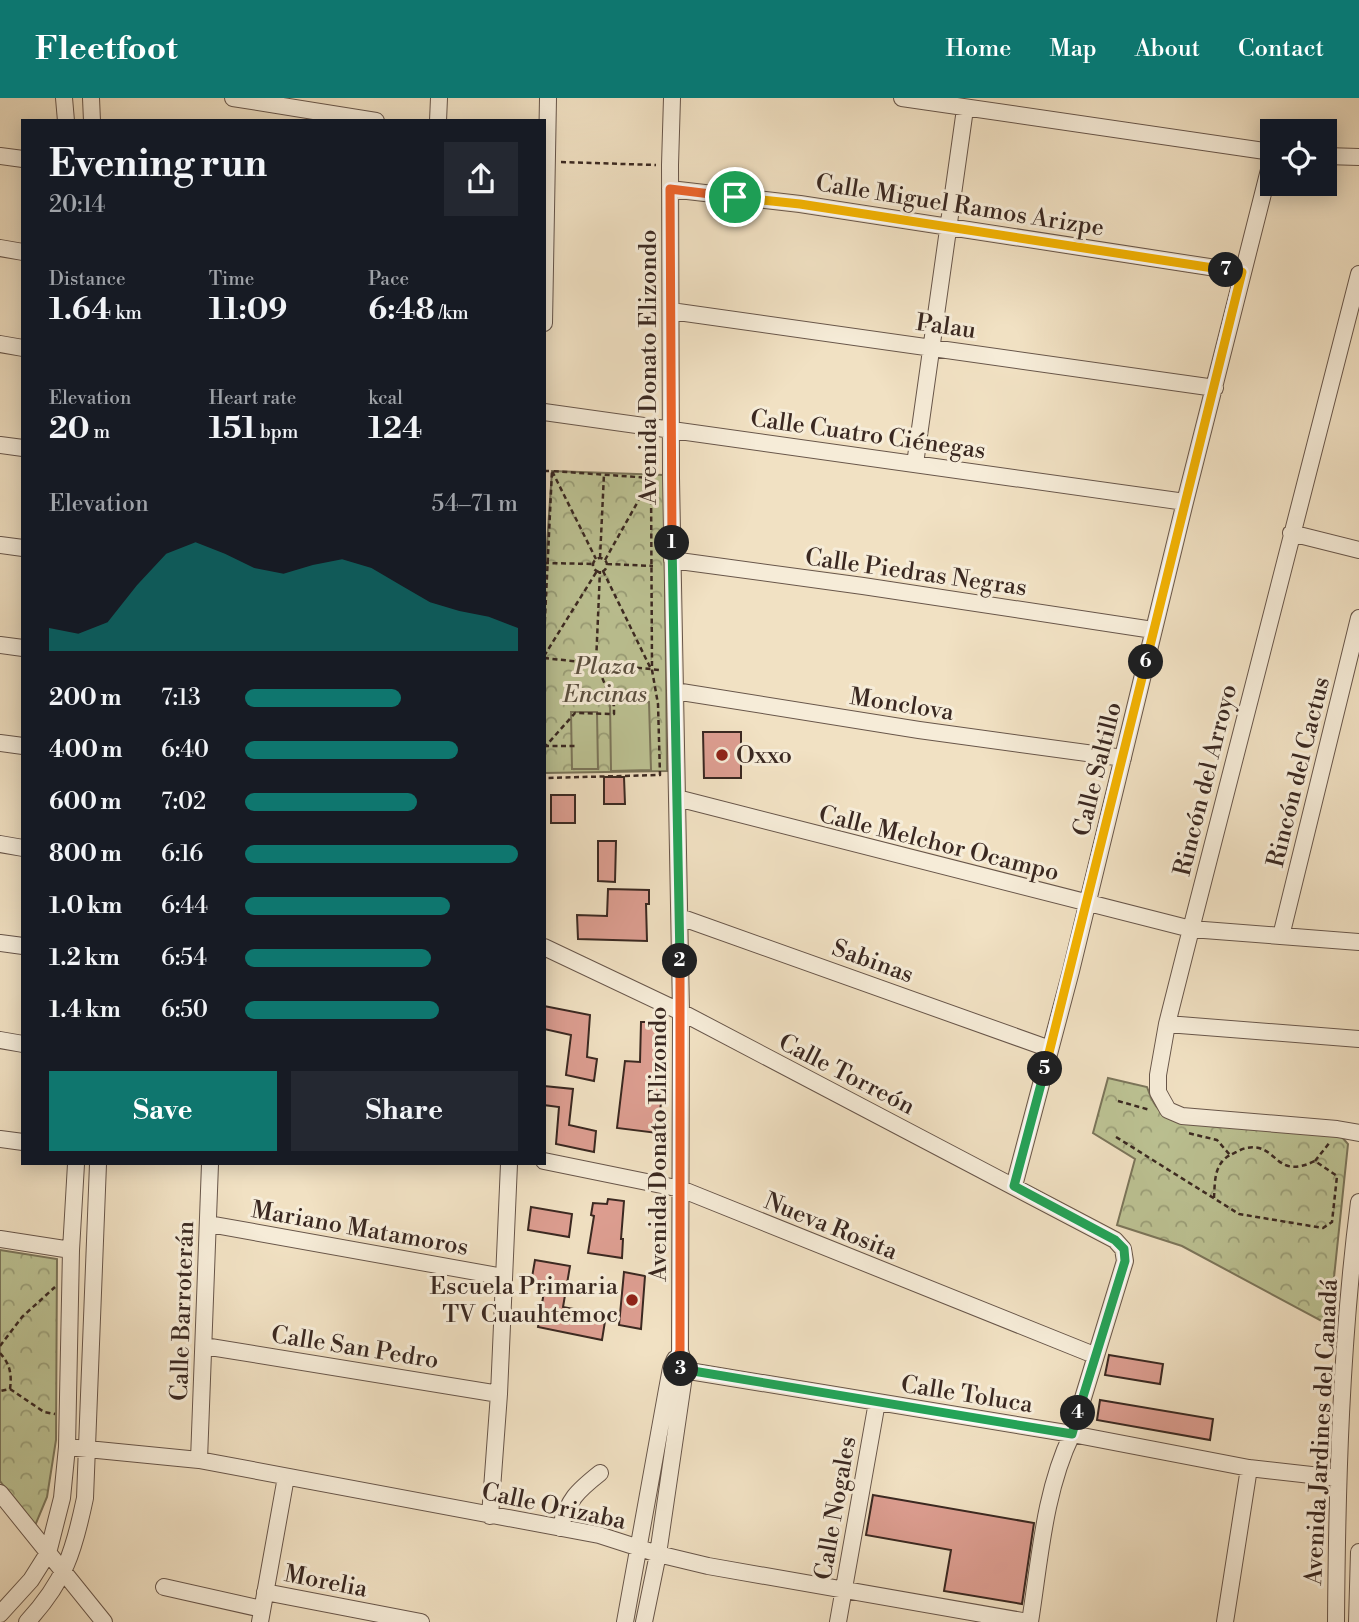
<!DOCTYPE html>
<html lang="en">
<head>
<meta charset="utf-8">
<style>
  :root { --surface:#171b24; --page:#242831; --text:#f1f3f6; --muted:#9ea1a6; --accent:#0f766e }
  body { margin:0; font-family:"Libre Bodoni",serif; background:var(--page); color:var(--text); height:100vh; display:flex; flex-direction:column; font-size:26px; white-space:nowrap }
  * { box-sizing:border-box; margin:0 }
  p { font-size:23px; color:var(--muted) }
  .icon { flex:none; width:38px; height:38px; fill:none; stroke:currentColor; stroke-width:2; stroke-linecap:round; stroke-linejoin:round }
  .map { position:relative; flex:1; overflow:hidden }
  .sheet { position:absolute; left:21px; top:21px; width:525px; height:1046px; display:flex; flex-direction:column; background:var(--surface); border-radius:0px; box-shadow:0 4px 18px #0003 }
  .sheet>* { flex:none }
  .tools { position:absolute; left:1260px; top:21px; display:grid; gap:14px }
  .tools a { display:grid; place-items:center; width:77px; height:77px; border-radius:0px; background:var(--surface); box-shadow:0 4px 18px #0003; font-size:35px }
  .pin { position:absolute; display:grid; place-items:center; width:60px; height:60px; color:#fff; margin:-30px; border:4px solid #fff; border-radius:50%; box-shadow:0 2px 7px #0007 }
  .km { position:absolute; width:35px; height:35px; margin:-18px; border-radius:50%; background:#222; color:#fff; font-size:19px; line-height:35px; text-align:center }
  .round { display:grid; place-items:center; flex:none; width:74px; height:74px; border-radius:0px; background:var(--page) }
  .summary { display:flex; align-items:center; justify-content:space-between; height:119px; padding:0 28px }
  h1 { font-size:38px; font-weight:800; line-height:52px }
  .metrics { display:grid; grid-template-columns:repeat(3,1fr); gap:10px; height:119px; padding:7px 28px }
  .metrics div { display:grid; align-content:center }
  .metrics b { font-size:30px; font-weight:800 }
  .metrics small { font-size:19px; font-weight:400 }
  .metrics p { font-size:19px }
  .chart { height:196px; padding:14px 28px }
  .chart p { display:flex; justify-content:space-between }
  .chart svg { width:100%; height:126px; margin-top:7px; fill:var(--accent); opacity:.7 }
  .primary-button { display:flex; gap:14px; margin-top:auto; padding:14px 28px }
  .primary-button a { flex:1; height:80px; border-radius:0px; background:var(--accent); color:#fff; font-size:28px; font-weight:800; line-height:80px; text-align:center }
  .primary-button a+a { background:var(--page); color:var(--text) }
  ul { padding:0 28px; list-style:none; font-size:23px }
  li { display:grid; grid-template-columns:112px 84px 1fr; align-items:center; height:52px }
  li i { height:18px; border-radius:9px; background:var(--accent) }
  header { display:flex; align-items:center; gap:42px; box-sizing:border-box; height:98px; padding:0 35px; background:var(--accent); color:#fff }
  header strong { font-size:33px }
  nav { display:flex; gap:38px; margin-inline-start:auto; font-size:24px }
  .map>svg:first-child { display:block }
  .park { fill:url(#park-crowns); stroke:#7b755a; stroke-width:2 }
  .garden { fill:#bcc293; stroke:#7b755a; stroke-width:2 }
  .building { fill:#dd9e91; stroke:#3a2821; stroke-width:2 }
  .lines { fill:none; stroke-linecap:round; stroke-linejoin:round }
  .minor-casing { stroke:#68564a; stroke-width:18 }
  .path { stroke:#3a2821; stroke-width:2.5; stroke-dasharray:5 3.5; stroke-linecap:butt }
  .minor { stroke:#f6ecd8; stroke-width:16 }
  .split-1-casing { stroke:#fff; stroke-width:14 }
  .split-2-casing { stroke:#fff; stroke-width:14 }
  .split-3-casing { stroke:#fff; stroke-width:14 }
  .split-4-casing { stroke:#fff; stroke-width:14 }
  .split-5-casing { stroke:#fff; stroke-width:14 }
  .split-6-casing { stroke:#fff; stroke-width:14 }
  .split-7-casing { stroke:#fff; stroke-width:14 }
  .split-8-casing { stroke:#fff; stroke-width:14 }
  .split-1 { stroke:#f0652b; stroke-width:9 }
  .split-2 { stroke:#22a559; stroke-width:9 }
  .split-3 { stroke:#f0652b; stroke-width:9 }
  .split-4 { stroke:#22a559; stroke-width:9 }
  .split-5 { stroke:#22a559; stroke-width:9 }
  .split-6 { stroke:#f5b400; stroke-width:9 }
  .split-7 { stroke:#f5b400; stroke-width:9 }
  .split-8 { stroke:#f5b400; stroke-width:9 }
  .poi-dot { fill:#8f2418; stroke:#f6ecd8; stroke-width:2.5 }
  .labels { text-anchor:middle; stroke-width:6; stroke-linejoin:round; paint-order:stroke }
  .street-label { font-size:24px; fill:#3a2821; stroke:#f6ecd8 }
  .park-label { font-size:24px; font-style:italic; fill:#5a4e3e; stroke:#f6ecd8 }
  .poi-label { font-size:24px; fill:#3a2821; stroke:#f6ecd8; text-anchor:start }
</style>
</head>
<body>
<header>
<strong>Fleetfoot</strong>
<nav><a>Home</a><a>Map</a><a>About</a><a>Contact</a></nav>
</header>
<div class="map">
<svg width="1359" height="1524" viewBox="0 0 1359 1524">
  <defs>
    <pattern id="park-crowns" width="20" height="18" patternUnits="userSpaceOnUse" patternTransform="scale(1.75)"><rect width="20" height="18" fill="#bcc293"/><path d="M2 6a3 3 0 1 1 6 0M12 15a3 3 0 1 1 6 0" fill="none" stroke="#9a9e78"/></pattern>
  </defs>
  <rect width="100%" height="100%" fill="#f1e1c3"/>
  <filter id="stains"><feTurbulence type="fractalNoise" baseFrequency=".00286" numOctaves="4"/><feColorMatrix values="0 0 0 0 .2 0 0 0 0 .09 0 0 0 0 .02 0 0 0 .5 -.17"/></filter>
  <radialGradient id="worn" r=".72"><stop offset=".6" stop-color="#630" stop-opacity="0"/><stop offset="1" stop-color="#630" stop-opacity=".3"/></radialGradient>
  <path class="park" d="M552,373L664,377L667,673L544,675V490Z
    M1108,980L1147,989C1153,1006 1157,1013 1173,1022L1341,1038L1348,1046L1329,1227L1182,1148L1117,1127L1135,1061L1093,1035Z
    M0,1152L57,1161L56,1342L47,1399L34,1430L0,1383Z"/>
  <path class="garden" d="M649,604L651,672L611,673L610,605Z
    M571,614H597L598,671H572Z"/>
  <path class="building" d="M703,634H741V680H704Z
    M604,679H624L625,706H604Z
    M551,697H575V725H551Z
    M598,743H616L615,784L598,783Z
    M608,791L649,792V806H646L647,843L578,841L577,817L607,818Z
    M544,908L590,917L587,959L597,961L594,983L566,977L571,937L544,931Z
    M641,924H665L666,968L657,1035L617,1030L625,963L640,964Z
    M544,988L573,991L569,1027L596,1033L594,1054L556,1046L559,1009L544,1007Z
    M608,1101L624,1103L621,1141H623L622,1160L588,1155L594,1118L591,1117L593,1105L607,1106Z
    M531,1109L572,1116L569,1139L528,1132Z
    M535,1162L570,1168L563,1209L606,1217L602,1242L538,1229L545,1188L531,1185Z
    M624,1174L645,1178L641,1231L619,1227Z
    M1109,1257L1163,1266L1160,1286L1105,1277Z
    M1100,1302L1213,1321L1210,1342L1097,1322Z
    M873,1397L1034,1425L1022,1506L944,1493L951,1452L866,1437Z"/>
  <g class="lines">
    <defs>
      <path id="minor" d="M64,0L66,23
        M91,0L92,23
        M233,0L376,23
        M902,0L1272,54
        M438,23L439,0
        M0,58L23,61
        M1325,58L1359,59
        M670,91L800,106L1242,174
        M0,150L23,154
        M1359,176L1191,831L1167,926L1158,977V994L1168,1012L1182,1018L1337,1031L1359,1035
        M671,213L1215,290
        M544,225L548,0
        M0,246L23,250
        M544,314L1185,404
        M0,347L23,350
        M915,366L965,11
        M1291,435L1359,452
        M0,447L23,450
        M672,462L863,488L1153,532
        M0,547L23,550
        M675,593L919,632L1123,660
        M0,645L23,648
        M677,700L1191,831L1359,844
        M0,746L23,750
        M680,819L1050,951
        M1281,838L1359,520
        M0,845L23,848
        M544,849L681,914L1115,1142L1123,1151L1125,1163L1072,1336C1044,1394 1040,1461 1030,1524
        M1167,926L1359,941
        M0,942L23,946
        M0,1041L23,1044
        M544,1063L681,1091L1094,1257
        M1014,1088L1071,873L1185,404L1272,60
        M209,1126L504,1179
        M0,1141L71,1152
        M204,1248L499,1296
        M671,1270L1072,1336L1249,1370L1338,1380
        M67,1349L199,1362L599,1437L658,1456L708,1468L1028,1524
        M199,1362L210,1066
        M0,1395L104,1524
        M490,1418L499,1296L509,1066
        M560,1430C569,1401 576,1394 600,1375
        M164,1489L262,1511
        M265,1494L421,1524
        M0,1516L31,1482L48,1455L62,1400L67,1349L71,1152L76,1066
        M27,1524C65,1483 74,1453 85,1400L98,1066
        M260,1524L286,1379
        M625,1524L666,1297L671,1270L675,1261
        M644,1524L658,1456L685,1271L680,1253L681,914L671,380L670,67L672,0
        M838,1524L877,1304
        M1225,1524L1249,1370
        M1336,1524C1337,1384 1341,1243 1359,1104
        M1357,1524L1359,1454"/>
    </defs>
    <use href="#minor" class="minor-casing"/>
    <path class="path" d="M561,64L656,67
      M544,373H552L596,461
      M600,460L604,376
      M593 467a7 7 0 1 1 14 0a7 7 0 1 1-14 0Z
      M605,462L650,382
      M544,465L593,466
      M607,466L653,468
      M603,473L650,569
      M544,541L552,373L651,380L652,572L658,606L660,677L544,680
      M544,558L597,473
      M544,560L659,572
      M544,648H575
      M544,650L575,615L614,616V608L596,565L600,473
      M1118,1003L1150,1012
      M1116,1039L1239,1116L1323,1130L1332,1124L1337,1078L1315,1063C1273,1083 1279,1044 1246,1050C1241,1051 1235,1055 1230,1057L1217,1042L1188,1035
      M1315,1063L1330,1044
      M1214,1100C1215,1083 1214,1066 1230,1057
      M0,1248L22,1219L55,1189
      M0,1255C10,1266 12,1276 10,1291L0,1293
      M10,1291L44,1314L55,1316"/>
    <use href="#minor" class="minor"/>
  </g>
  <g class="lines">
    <defs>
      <path id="split-1" d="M672,445L670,91L735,99"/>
      <path id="split-2" d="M672,445L680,863"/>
      <path id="split-3" d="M680,863V1253L671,1270L681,1271"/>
      <path id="split-4" d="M681,1271L1072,1336L1078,1315"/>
      <path id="split-5" d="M1045,971L1014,1088L1115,1142L1124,1151L1125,1163L1078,1315"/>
      <path id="split-6" d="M1045,971L1146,564"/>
      <path id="split-7" d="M1146,564L1242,174L1226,172"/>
      <path id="split-8" d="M735,99L800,106L1226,172"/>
    </defs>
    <use href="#split-1" class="split-1-casing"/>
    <use href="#split-2" class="split-2-casing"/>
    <use href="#split-3" class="split-3-casing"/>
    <use href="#split-4" class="split-4-casing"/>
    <use href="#split-5" class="split-5-casing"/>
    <use href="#split-6" class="split-6-casing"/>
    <use href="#split-7" class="split-7-casing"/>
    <use href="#split-8" class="split-8-casing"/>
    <use href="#split-1" class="split-1"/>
    <use href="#split-2" class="split-2"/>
    <use href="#split-3" class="split-3"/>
    <use href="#split-4" class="split-4"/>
    <use href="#split-5" class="split-5"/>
    <use href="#split-6" class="split-6"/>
    <use href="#split-7" class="split-7"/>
    <use href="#split-8" class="split-8"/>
  </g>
  <g class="poi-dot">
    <circle cx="722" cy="657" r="7"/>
    <circle cx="632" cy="1202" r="7"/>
  </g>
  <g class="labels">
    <g class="street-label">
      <text transform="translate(960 107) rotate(9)" y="8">Calle Miguel Ramos Arizpe</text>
      <text transform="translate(946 228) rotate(8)" y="8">Palau</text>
      <text transform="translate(648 269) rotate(-90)" y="8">Avenida Donato Elizondo</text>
      <text transform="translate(868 336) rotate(8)" y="8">Calle Cuatro Ciénegas</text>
      <text transform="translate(916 474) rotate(8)" y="8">Calle Piedras Negras</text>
      <text transform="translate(902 606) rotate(9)" y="8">Monclova</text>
      <text transform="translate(1097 671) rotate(-76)" y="8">Calle Saltillo</text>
      <text transform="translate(1298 674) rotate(-76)" y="8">Rincón del Cactus</text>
      <text transform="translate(1205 682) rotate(-76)" y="8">Rincón del Arroyo</text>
      <text transform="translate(939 745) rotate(14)" y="8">Calle Melchor Ocampo</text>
      <text transform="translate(873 863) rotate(20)" y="8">Sabinas</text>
      <text transform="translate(847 976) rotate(27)" y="8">Calle Torreón</text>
      <text transform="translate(658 1046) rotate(-90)" y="8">Avenida Donato Elizondo</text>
      <text transform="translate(831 1128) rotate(22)" y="8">Nueva Rosita</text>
      <text transform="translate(360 1130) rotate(10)" y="8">Mariano Matamoros</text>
      <text transform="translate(182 1213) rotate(-88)" y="8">Calle Barroterán</text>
      <text transform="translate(355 1249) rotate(9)" y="8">Calle San Pedro</text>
      <text transform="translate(967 1296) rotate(9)" y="8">Calle Toluca</text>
      <text transform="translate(1321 1334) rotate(-87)" y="8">Avenida Jardines del Canadá</text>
      <text transform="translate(554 1408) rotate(12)" y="8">Calle Orizaba</text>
      <text transform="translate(835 1410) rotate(-80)" y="8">Calle Nogales</text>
      <text transform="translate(326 1483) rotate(11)" y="8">Morelia</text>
    </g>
    <g class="park-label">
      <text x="605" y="576">Plaza<tspan x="605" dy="28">Encinas</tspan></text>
    </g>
    <g class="poi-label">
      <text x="736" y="665">Oxxo</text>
      <text x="618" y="1196" text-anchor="end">Escuela Primaria<tspan x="618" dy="28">TV Cuauhtemoc</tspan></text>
    </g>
  </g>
  <rect width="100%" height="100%" filter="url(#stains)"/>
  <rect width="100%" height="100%" fill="url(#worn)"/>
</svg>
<div class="tools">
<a><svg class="icon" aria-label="locate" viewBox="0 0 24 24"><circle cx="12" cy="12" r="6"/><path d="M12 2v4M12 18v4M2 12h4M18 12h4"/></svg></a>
</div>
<div class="pin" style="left:735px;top:99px;background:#1e9e55"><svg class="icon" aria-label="arrive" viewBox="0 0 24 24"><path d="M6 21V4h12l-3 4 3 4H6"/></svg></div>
<b class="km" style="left:672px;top:445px">1</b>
<b class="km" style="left:680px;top:863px">2</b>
<b class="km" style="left:681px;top:1271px">3</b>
<b class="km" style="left:1078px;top:1315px">4</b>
<b class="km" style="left:1045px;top:971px">5</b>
<b class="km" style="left:1146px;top:564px">6</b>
<b class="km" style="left:1226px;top:172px">7</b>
<section class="sheet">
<div class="summary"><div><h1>Evening run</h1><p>20:14</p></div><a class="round"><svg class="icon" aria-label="share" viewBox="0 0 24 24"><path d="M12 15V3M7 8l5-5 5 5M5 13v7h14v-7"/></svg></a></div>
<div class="metrics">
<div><p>Distance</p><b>1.64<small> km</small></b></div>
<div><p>Time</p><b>11:09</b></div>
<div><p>Pace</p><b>6:48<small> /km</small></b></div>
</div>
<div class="metrics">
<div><p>Elevation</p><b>20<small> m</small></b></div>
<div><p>Heart rate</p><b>151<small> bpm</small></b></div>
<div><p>kcal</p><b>124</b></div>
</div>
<div class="chart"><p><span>Elevation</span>54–71 m</p>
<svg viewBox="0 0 160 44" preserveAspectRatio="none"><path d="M0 44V36L10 38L20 34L30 21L40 10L50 6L60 10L70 15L80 17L90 14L100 12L110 15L120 21L130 27L140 30L150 32L160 36V44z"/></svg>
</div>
<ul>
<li><b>200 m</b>7:13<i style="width:57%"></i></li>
<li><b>400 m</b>6:40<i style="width:78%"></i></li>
<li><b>600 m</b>7:02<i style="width:63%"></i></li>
<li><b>800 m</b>6:16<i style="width:100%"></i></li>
<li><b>1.0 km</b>6:44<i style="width:75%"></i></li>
<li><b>1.2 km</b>6:54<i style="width:68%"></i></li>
<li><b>1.4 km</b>6:50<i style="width:71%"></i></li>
</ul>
<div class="primary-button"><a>Save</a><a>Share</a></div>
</section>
</div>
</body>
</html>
